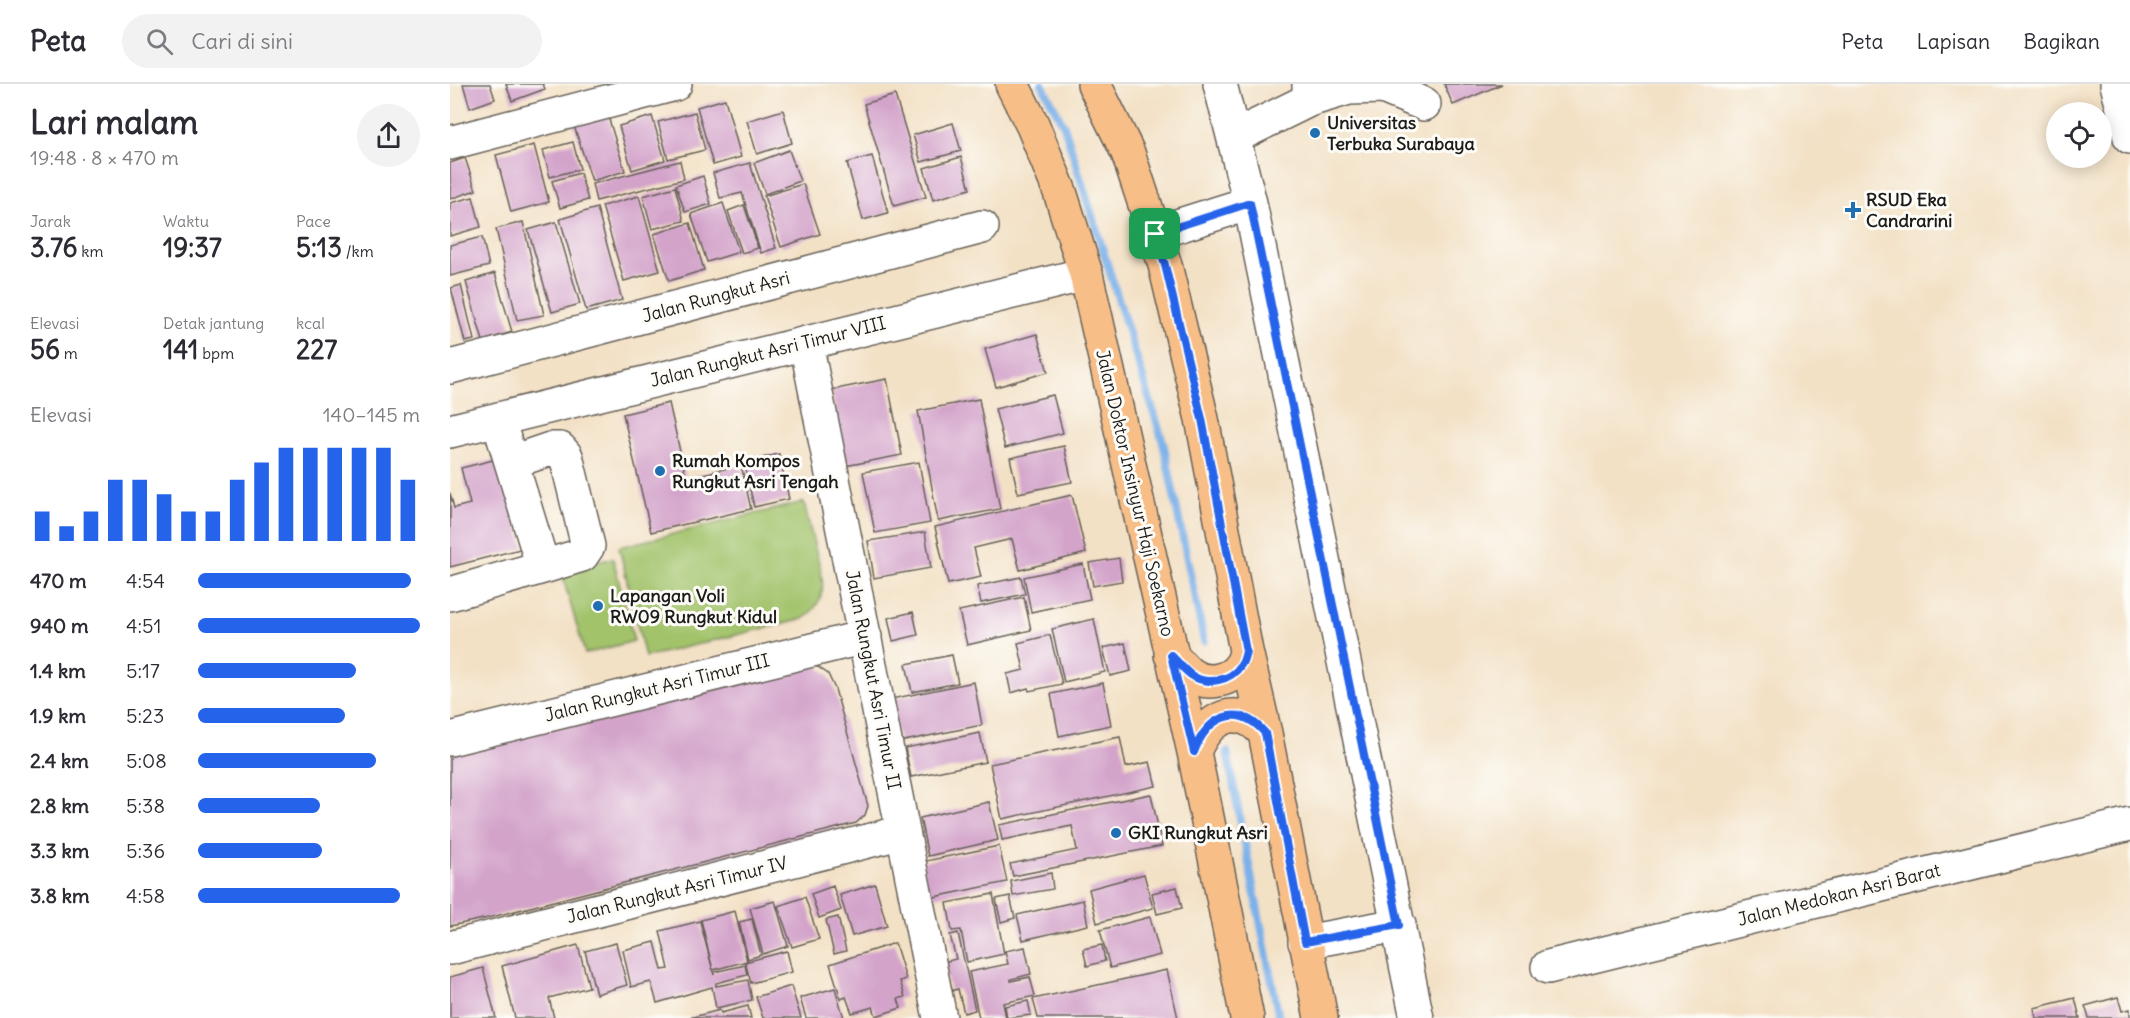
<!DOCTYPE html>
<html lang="id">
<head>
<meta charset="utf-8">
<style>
  :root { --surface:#fff; --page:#f2f2f3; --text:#2b2b33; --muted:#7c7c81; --line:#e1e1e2; --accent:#2563eb }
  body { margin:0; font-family:Delius,sans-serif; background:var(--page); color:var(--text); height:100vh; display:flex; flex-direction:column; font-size:22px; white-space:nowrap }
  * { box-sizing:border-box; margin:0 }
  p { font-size:20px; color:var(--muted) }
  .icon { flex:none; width:33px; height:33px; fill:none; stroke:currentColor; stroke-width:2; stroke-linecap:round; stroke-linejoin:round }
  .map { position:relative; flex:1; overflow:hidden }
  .panel { display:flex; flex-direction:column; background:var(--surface); width:450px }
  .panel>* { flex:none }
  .tools { position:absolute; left:1596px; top:18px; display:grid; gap:12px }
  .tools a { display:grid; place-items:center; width:66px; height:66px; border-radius:50%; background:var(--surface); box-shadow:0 3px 15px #0003; font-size:30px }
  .pin { position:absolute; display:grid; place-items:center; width:51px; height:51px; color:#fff; margin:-26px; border-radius:12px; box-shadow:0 3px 9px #0006 }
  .round { display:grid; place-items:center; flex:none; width:63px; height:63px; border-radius:32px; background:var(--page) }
  .summary { display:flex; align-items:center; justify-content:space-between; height:102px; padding:0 30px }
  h1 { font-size:33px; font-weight:700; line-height:45px }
  .figures { display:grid; grid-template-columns:repeat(3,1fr); gap:9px; height:102px; padding:6px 30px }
  .figures div { display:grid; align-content:center }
  .figures b { font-size:26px; font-weight:700 }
  .figures small { font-size:16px; font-weight:400 }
  .figures p { font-size:16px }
  .chart { height:168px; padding:12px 30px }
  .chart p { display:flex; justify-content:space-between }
  .chart svg { width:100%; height:108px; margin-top:6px; stroke:var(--accent); stroke-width:6 }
  ul { padding:0 30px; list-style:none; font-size:20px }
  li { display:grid; grid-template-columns:96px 72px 1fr; align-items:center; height:45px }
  li i { height:15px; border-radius:8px; background:var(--accent) }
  header { display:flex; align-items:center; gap:36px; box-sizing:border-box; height:84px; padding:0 30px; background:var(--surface); border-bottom:2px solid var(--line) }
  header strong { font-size:28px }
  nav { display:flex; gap:33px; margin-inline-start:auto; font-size:21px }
  .search { width:420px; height:54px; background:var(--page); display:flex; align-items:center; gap:15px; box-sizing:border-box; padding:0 21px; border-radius:33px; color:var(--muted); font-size:22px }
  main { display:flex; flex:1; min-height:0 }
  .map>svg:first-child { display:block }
  .green { fill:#a2c36b; stroke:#5f7044; stroke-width:1.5 }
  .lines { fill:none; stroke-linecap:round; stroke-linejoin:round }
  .stream { stroke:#7bb1e9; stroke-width:8 }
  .building { fill:#d3a3ca }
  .minor-casing { stroke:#676158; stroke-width:36 }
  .major-casing { stroke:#676158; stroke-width:36 }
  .minor { stroke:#fff; stroke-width:33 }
  .major { stroke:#f7be88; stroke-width:33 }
  .route-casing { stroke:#fff; stroke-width:12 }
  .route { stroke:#2563eb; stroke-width:8 }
  .poi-dot { fill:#1f6fb2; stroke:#fdfcf7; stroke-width:2 }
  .labels { text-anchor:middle; stroke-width:6; stroke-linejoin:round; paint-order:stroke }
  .poi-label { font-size:18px; font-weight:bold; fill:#1c1c1c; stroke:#fdfcf7; text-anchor:start }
  .street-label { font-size:18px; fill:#1c1c1c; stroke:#fdfcf7 }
</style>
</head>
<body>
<header>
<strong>Peta</strong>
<div class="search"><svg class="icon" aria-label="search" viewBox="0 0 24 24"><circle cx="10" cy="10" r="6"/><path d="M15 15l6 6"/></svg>Cari di sini</div>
<nav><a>Peta</a><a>Lapisan</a><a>Bagikan</a></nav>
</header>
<main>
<section class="panel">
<div class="summary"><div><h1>Lari malam</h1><p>19:48 · 8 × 470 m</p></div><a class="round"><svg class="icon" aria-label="share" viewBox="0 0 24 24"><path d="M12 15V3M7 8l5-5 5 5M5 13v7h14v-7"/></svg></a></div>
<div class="figures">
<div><p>Jarak</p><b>3.76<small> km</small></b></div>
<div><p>Waktu</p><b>19:37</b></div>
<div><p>Pace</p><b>5:13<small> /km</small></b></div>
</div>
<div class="figures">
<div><p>Elevasi</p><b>56<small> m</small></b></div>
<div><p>Detak jantung</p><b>141<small> bpm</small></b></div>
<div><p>kcal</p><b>227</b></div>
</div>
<div class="chart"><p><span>Elevasi</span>140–145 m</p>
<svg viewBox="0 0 160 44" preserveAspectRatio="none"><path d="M5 44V32M15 44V38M25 44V32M35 44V19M45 44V19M55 44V25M65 44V32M75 44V32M85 44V19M95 44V12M105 44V6M115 44V6M125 44V6M135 44V6M145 44V6M155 44V19"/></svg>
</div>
<ul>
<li><b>470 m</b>4:54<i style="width:96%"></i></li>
<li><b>940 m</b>4:51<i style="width:100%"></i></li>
<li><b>1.4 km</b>5:17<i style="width:71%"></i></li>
<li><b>1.9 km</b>5:23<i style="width:66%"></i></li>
<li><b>2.4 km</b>5:08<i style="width:80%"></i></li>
<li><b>2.8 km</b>5:38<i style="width:55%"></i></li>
<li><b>3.3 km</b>5:36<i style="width:56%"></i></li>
<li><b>3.8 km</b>4:58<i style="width:91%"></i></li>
</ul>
</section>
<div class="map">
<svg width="1680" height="934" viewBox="0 0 1680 934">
  <rect width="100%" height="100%" fill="#fdfcf7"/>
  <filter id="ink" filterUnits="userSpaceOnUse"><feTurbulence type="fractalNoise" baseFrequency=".0167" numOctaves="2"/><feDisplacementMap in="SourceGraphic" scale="12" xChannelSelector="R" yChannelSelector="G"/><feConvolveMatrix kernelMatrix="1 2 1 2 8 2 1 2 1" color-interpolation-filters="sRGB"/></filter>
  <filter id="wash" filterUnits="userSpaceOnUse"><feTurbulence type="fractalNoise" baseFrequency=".008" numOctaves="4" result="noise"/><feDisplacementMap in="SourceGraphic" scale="24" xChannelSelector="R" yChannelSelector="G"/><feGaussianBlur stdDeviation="1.35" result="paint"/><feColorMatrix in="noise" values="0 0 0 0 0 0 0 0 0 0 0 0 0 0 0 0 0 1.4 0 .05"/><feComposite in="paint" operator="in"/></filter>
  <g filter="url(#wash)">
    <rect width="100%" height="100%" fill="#f3e1c6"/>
    <path class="green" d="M354,418C357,433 361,449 365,464C373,494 381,514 353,535L195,573L169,463Z
      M163,474L184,557L135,570L111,487Z"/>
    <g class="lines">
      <path class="stream" d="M592,0L614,42L713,358L754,557
        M777,668L829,934"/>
    </g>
    <g id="blocks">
      <path class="building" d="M13,0H40L45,15L20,24Z
        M56,0H93L95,5L62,17Z
        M994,0H1052L1003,21Z
        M445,11L476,113L444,122L414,20Z
        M275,15L291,73L263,81L247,23Z
        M333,26L342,59L307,70L297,37Z
        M245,28L255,66L218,75L208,38Z
        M157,29L175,87L142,97L123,39Z
        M202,32L215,76L182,86L169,42Z
        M503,39L511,67L471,78L463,51Z
        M123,58L130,85L100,93L93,66Z
        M84,61L99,118L61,128L46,71Z
        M339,66L350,97L315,110L304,79Z
        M422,72L438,129L413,136L397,79Z
        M511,73L520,105L483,116L474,84Z
        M15,74L26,106L0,115V79Z
        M230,77L234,95L146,117L142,100Z
        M300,79L326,164L311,169L292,109L270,114L263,89Z
        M130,89L138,116L110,124L102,97Z
        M253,92L261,120L235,128L226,101Z
        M353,100L370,150L331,163L314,112Z
        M225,103L234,137L202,145L193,112Z
        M189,112L210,187L174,197L152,122Z
        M23,113L31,143L0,152V119Z
        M273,119L289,168L257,178L241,130Z
        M294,121L308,164L292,169L278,127Z
        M147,124L172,216L136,226L110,135Z
        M73,138L94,231L67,236L46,145Z
        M106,138L130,220L102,228L78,146Z
        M240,139L254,186L219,197L204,150Z
        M32,153L39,182L0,192V161Z
        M45,189L62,248L33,257L16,198Z
        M11,201L24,256L15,258L1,204Z
        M587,250L598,288L546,303L535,265Z
        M437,295L452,371L395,382L381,306Z
        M603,311L613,349L555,364L545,325Z
        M529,315L550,425L488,437L468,327Z
        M219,319L236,394L291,381L301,425L201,448L173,330Z
        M614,362L622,398L568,409L560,374Z
        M329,370L339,415L304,423L294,378Z
        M51,374L74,464L0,483V409L4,424L20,420L11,384Z
        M469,378L480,439L425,449L413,388Z
        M622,411L636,469L570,486L562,455L524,464L531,493L498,500L485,443Z
        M475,448L481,484L424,494L418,457Z
        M669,474L672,497L643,502L639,479Z
        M633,480L640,515L581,528L574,493Z
        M571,493L575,510L531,519L527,502Z
        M574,513L581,546L517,561L509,527Z
        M463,528L468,551L443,557L438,534Z
        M644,535L655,588L614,598L602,545Z
        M600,551L612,600L579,607L578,604L561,609L557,590L574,586L568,559Z
        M675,559L681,587L660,592L653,564Z
        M502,571L508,599L462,608L456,580Z
        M355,581L368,583L378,590L385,605L418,722L415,731L406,739L38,834L0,842V670Z
        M524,598L532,641L449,658L441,615Z
        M653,599L661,641L609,652L601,610Z
        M530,649L536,678L461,693L455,664Z
        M670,653L676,683L700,678L706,702L552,735L540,680Z
        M701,710L712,762L563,792L560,780L627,766L622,742L552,756L549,741Z
        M539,718L548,756L478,772L470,734Z
        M549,762L557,798L479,814L471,778Z
        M601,789L603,805L563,812L561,797Z
        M694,790L703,824L647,839L639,805Z
        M425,800L437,842L402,852L390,811Z
        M383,802L391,826L369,834L361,810Z
        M727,803L732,824L707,830L702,809Z
        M543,810L554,870L517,878L511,846L502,847L497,819Z
        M560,812L565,834L551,838L546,815Z
        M355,813L369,855L342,863L328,822Z
        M633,816L638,841L573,856L567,831Z
        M325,817L338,862L313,870L300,824Z
        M285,827L297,877L263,886L251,836Z
        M388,833L396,867L384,870L376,836Z
        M700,833L710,871L660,884L650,846Z
        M302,835L311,871L298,875L289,838Z
        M250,837L264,891V888L295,881L297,891L266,899V902L298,896L302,916L266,924L262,903L207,919L201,898L181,903L173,866L205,858L212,886L219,885L210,847Z
        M508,849L525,926L514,929L508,905L500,907L493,878L506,875L500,851Z
        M166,859L177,901L146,910L135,867Z
        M445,859L456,895L450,897L455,913L448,915L451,924L426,932L423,923L402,929L396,913L391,915L380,880Z
        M128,861L139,903L99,914L104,934H65L52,882Z
        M652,861L655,877L637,882L633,865Z
        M575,863L581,890L561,895V897L580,893L585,912L553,919L556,934H529L519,888L558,880L555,867Z
        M337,867L342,888L301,899L295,878Z
        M33,884L46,934H0V893Z
        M717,886L728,934H588L583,915Z
        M341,902L351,934H313L306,913Z
        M385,904L394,934H356L350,914Z
        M1668,913L1672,927L1680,925V934H1639L1635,922Z
        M1625,914L1630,934H1586L1584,924Z
        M578,917L581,931L557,934L555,922Z
        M298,922L301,934H239L270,926L271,929Z"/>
    </g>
  </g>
  <g filter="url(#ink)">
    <use href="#blocks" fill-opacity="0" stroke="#676158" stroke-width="1.5"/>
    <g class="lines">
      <defs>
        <path id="minor" d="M770,0L800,119L967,934
          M1667,0L1680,53
          M859,16L899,4L933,3L974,20
          M784,53L859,16V0
          M0,59L225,0
          M705,149L800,119
          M356,259L490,934
          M0,283L532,143
          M48,335L93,483L132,471L138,462L116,372L110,365H100L62,378
          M0,347L636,190
          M0,510L93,483
          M0,655L415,553
          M855,858L949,841
          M0,864L453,748
          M1098,883L1680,740"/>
        <path id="major" d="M562,0L583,42L610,108L636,190L744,668L797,934
          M644,0L678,69L715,181L752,335L796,567L815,649L871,934
          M721,571C728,578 734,586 741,591C757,602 781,597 791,581C794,577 795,572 796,567
          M744,668C758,633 787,617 815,649"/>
      </defs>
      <use href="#minor" class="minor-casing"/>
      <use href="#major" class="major-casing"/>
      <use href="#minor" class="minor"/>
      <use href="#major" class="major"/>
    </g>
  </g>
  <g class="lines" filter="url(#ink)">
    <defs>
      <path id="route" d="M800,119L949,841L855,858L815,649C787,617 757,633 744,668L721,571C728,578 734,586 741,591C757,602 781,597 791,581C794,577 795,571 796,567L752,335L715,181L705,150Z"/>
    </defs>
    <use href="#route" class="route-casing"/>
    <use href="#route" class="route"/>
  </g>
  <g class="poi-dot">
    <circle cx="865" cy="49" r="6"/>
    <path d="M1400 117h6v6h6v6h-6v6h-6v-6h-6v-6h6z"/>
    <circle cx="210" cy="387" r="6"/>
    <circle cx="148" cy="522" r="6"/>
    <circle cx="666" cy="749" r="6"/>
  </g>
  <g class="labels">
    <g class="poi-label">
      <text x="877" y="45">Universitas<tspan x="877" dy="21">Terbuka Surabaya</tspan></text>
      <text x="1416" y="122">RSUD Eka<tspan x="1416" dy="21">Candrarini</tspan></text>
      <text x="222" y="383">Rumah Kompos<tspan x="222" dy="21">Rungkut Asri Tengah</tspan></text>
      <text x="160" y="518">Lapangan Voli<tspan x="160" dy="21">RW09 Rungkut Kidul</tspan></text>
      <text x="678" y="755">GKI Rungkut Asri</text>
    </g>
    <g class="street-label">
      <text transform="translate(266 213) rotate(-15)" y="6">Jalan Rungkut Asri</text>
      <text transform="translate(318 268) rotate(-14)" y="6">Jalan Rungkut Asri Timur VIII</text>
      <text transform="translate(685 409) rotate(77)" y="6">Jalan Doktor Insinyur Haji Soekarno</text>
      <text transform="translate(423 596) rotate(79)" y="6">Jalan Rungkut Asri Timur II</text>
      <text transform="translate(207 604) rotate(-14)" y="6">Jalan Rungkut Asri Timur III</text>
      <text transform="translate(227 806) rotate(-14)" y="6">Jalan Rungkut Asri Timur IV</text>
      <text transform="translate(1389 811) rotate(-14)" y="6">Jalan Medokan Asri Barat</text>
    </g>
  </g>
</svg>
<div class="tools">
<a><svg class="icon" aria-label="locate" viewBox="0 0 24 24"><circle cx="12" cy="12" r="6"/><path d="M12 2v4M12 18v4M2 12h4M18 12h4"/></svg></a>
</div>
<div class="pin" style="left:705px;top:150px;background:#1e9e55"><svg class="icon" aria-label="arrive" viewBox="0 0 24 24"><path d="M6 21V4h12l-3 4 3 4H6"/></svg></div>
</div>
</main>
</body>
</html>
